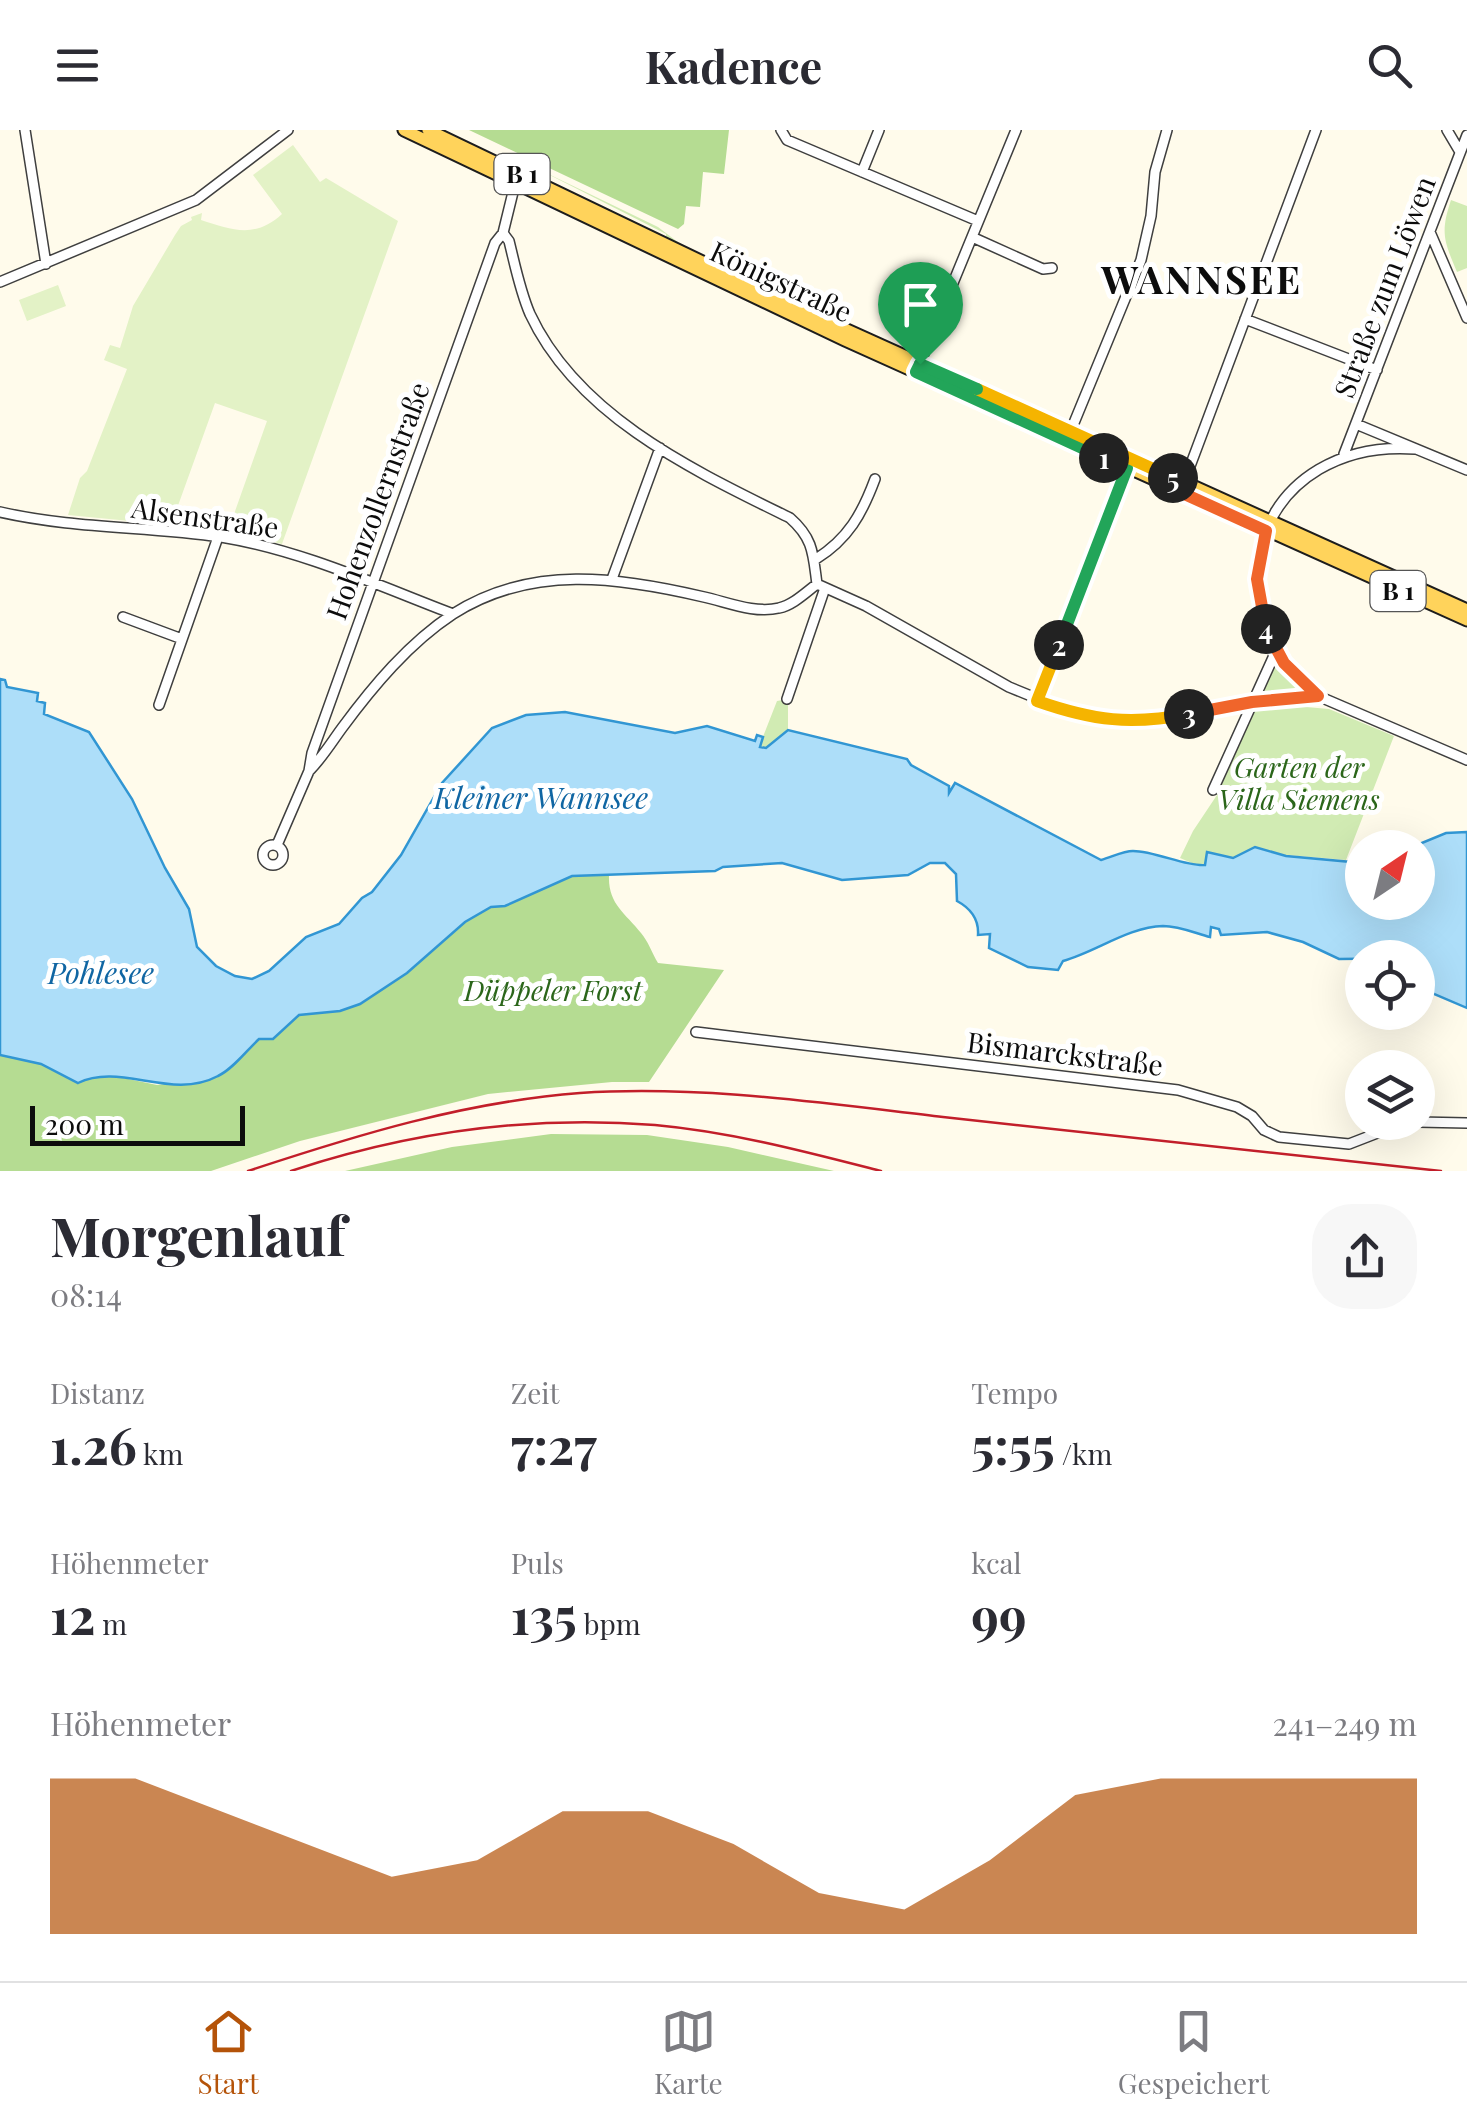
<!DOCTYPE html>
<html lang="de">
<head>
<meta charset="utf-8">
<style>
  :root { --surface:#fff; --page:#f7f7f7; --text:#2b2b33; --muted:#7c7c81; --line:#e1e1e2; --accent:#b45309 }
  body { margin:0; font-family:"Playfair Display",serif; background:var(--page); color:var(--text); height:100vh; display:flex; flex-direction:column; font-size:38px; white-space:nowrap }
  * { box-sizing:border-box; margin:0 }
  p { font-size:32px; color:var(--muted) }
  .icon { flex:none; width:55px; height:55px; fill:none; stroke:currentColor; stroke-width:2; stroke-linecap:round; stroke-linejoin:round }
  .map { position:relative; height:1041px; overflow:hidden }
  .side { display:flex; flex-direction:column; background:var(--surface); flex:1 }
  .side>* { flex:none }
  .needle { width:65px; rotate:35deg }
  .buttons { position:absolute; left:1345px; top:700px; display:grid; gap:20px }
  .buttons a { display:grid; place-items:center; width:90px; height:90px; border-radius:50%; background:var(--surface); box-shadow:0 10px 40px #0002; font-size:50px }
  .scale { position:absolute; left:30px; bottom:25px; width:215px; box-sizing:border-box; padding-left:10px; border:5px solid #0c0c0c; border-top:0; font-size:28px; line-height:35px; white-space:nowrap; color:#0c0c0c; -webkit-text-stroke:8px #fff; paint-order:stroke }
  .pin { position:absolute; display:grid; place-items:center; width:85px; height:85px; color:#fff; margin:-102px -42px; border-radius:50% 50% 50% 0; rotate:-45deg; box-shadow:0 0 10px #0007 }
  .pin .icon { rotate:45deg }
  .km { position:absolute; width:50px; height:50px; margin:-25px; border-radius:50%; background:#222; color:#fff; font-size:28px; line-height:50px; text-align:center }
  .round { display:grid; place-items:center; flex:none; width:105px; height:105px; border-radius:40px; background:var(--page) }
  .head { display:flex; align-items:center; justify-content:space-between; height:170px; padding:0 50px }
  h1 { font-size:55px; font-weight:700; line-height:75px }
  .metrics { display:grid; grid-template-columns:repeat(3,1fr); gap:15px; height:170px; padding:10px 50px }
  .metrics div { display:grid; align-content:center }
  .metrics b { font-size:50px; font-weight:700 }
  .metrics small { font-size:28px; font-weight:400 }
  .metrics p { font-size:28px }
  .chart { height:280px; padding:20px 50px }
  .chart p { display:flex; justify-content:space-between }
  .chart svg { width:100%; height:180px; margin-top:10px; fill:var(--accent); opacity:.7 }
  header { display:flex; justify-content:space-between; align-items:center; height:130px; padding:0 50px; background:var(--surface); font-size:45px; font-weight:700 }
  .menu { display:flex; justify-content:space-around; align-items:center; height:140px; border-top:2px solid var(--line); background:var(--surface); font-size:28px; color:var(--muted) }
  .menu a { display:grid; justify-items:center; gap:5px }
  .menu .selected { color:var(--accent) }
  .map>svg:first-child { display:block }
  .green { fill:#d1ebb3 }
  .forest { fill:#b5dc92 }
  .pitch { fill:#e3f2c6 }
  .water { fill:#addef9; stroke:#3196d3; stroke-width:2.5 }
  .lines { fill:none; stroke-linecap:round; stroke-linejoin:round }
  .minor-casing { stroke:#3f3f3f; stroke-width:12 }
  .major-casing { stroke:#1d1d1d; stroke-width:15 }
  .minor { stroke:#fff; stroke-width:9 }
  .major { stroke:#ffd35b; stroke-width:11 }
  .tram { stroke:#c21e2a; stroke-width:2.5 }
  .rail { stroke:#c21e2a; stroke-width:2.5 }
  .split-1-casing { stroke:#fff; stroke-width:20 }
  .split-2-casing { stroke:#fff; stroke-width:20 }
  .split-3-casing { stroke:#fff; stroke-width:20 }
  .split-4-casing { stroke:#fff; stroke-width:20 }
  .split-5-casing { stroke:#fff; stroke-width:20 }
  .split-6-casing { stroke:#fff; stroke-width:20 }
  .split-7-casing { stroke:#fff; stroke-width:20 }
  .split-1 { stroke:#22a559; stroke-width:12 }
  .split-2 { stroke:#22a559; stroke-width:12 }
  .split-3 { stroke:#f5b400; stroke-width:12 }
  .split-4 { stroke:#f0652b; stroke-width:12 }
  .split-5 { stroke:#f0652b; stroke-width:12 }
  .split-6 { stroke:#f5b400; stroke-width:12 }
  .split-7 { stroke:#22a559; stroke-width:12 }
  .labels { text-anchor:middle; stroke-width:10; stroke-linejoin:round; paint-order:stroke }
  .shield { fill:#fff; stroke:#555; stroke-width:2.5 }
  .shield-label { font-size:25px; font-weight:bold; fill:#0c0c0c }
  .street-label { font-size:28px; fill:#0c0c0c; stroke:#fff }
  .park-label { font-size:28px; font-style:italic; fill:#2b661a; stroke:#fff }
  .water-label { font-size:30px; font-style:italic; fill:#1066a3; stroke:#fff }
  .district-label { font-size:38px; font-weight:bold; letter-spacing:2.5px; fill:#0c0c0c; stroke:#fff }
</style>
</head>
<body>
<header><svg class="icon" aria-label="menu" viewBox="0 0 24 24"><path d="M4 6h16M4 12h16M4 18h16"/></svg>Kadence<svg class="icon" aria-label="search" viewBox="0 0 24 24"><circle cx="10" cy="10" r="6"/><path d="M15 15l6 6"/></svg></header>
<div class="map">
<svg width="1467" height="1041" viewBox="0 0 1467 1041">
  <rect width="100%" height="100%" fill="#fffbeb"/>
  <path class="green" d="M536,38L658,97L679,113L666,110V104Z
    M1451,70L1467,76V138L1457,142C1444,111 1440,103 1451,70Z
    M1274,530L1300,558L1295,565H1259Z
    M788,569V600L766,618L759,617L777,571Z
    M1283,575L1329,579L1394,606L1346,730L1274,724L1230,728L1225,725L1199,736L1180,728L1193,701L1219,662L1253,578Z"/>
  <path class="forest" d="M469,0H729L724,44L703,42L700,77L686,76L684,94L678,99Z
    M572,746H609C608,774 625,783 641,803C648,811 652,823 658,833L724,840L649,952H612L488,964L300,1011L211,1041H0V925L41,934L78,953L93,945H109L157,955L220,946L260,908L273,909L299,885L340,881L407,843L465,792L491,777L505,776Z
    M551,1004L647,1005L728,1017L834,1041H345L452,1017Z"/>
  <path class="pitch" d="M293,15L320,52L326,48L398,91L282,414L228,401L267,291L215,273L171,395L68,385L80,348L87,341L127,239L104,230L110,215L120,218L133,176L175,105L181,96L192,90L191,87L202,83L201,90C232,100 255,109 282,84L253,45Z
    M58,155L66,176L27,191L19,170Z"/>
  <path class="water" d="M0,549L5,550L7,557L38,563L37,571L45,573L44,584L89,602L132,669L165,738L189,779L197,817L216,836L235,846L252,849L269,841L306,807L339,794L362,768L372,762L401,725L442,653L492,598L526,585L565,582L675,603L707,596L755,611L757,605L763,607L760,617L766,618L788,600L907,629L911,635L949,656V663L955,653L1101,730C1112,727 1123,721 1133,721C1155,721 1187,737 1205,735L1207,722L1233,728L1255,717L1286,726L1362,733V772H1418V718L1412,717L1446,703L1467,702V878L1425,860L1418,862V828L1339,829L1303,812L1267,802L1221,805L1219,799L1211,797L1210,807C1195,803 1179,796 1163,796C1128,797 1096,822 1063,831L1058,840L1028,837L989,818L990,804L978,805C979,789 970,778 957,771L956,744L945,733H930L908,745L842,750L782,733L723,737L715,741L572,746L505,776L491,777L465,792L407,843L360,874L340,881L299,885L273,909H259C247,920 233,939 218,946C171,971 121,932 78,953L41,934L0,925Z"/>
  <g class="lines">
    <defs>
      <path id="minor" d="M25,0L46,134
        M781,0L787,10L978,91
        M1447,0L1460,22
        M862,42L879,0
        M1430,102L1467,188
        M503,103L509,111C515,135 520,161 530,184C578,287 695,341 790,388C814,409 813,425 817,454
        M972,107L1043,139L1052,138
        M0,152L196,70L288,0
        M1245,189L1377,240
        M918,238L1016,0
        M1356,294L1467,340
        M1069,305L1141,130L1151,86L1155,42L1167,0
        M1344,324L1467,5
        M1183,355L1316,0
        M0,382C75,399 146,396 221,407C301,420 377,455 453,484
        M816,429C848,409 862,384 875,349
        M612,449L660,318
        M123,487L182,509
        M1318,566C1201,470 1262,308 1415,319
        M787,569L825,458
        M1037,571L1130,332
        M159,575L218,407
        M309,641C322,628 331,613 342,598C373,556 409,513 453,484C531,434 619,447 704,467C727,472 755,484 779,478C793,475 805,463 817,454L866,476L1009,557L1080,586L1120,592L1162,589L1252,572L1318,566L1467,630
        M1213,660L1276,521
        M263 725a10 10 0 1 1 20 0a10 10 0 1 1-20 0Z
        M277,715L309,641L312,623L495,113L503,103L516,50
        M696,902L1178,960L1237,977L1252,986L1264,1000L1279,1007L1349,1014L1398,995L1413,992
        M1418,992L1467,993"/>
      <path id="major" d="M404,0L845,210L1467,490
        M428,0L796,177L1467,480"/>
    </defs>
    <use href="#minor" class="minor-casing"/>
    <use href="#major" class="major-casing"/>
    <use href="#minor" class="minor"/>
    <use href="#major" class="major"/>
    <path class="tram" d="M248,1041C357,1005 464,972 580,963C701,955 822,973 943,987C1109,1005 1275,1023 1441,1041"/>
    <path class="rail" d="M291,1041C409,1002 531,985 655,995C732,1002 807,1022 881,1041"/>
  </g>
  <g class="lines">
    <defs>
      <path id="split-1" d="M920,234L916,242L1104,328"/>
      <path id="split-2" d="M1059,515L1127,338L1104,328"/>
      <path id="split-3" d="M1059,515L1037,571C1094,591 1131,595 1189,584"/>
      <path id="split-4" d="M1189,584L1252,572L1318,566L1284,533L1266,499"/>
      <path id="split-5" d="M1173,348L1184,353L1180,362L1266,401L1257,449L1266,499"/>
      <path id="split-6" d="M977,259L1173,348"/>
      <path id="split-7" d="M920,234L977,259"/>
    </defs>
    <use href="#split-1" class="split-1-casing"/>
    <use href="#split-2" class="split-2-casing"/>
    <use href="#split-3" class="split-3-casing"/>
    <use href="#split-4" class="split-4-casing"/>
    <use href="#split-5" class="split-5-casing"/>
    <use href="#split-6" class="split-6-casing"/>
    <use href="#split-7" class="split-7-casing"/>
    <use href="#split-1" class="split-1"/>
    <use href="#split-2" class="split-2"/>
    <use href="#split-3" class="split-3"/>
    <use href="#split-4" class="split-4"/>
    <use href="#split-5" class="split-5"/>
    <use href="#split-6" class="split-6"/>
    <use href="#split-7" class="split-7"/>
  </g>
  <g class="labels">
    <g class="shield">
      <rect x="494.5" y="24" width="55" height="40" rx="8"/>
      <rect x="1370.5" y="441" width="55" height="40" rx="8"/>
    </g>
    <g class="shield-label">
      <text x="522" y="53">B 1</text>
      <text x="1398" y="470">B 1</text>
    </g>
    <g class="street-label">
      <text transform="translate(781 152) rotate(25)" y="10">Königstraße</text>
      <text transform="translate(1385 157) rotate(-69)" y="10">Straße zum Löwen</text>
      <text transform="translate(378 371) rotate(-70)" y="10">Hohenzollernstraße</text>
      <text transform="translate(205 388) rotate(8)" y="10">Alsenstraße</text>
      <text transform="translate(1065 924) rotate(7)" y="10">Bismarckstraße</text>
    </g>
    <g class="park-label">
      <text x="1299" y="648">Garten der<tspan x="1299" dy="32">Villa Siemens</tspan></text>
      <text x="553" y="871">Düppeler Forst</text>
    </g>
    <g class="water-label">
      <text x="541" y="679">Kleiner Wannsee</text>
      <text x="101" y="854">Pohlesee</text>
    </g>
    <g class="district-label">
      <text x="1202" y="164">WANNSEE</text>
    </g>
  </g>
</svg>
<div class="buttons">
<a><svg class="needle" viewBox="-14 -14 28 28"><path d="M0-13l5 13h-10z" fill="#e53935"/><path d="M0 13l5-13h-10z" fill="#7c7c81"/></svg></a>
<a><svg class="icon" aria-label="locate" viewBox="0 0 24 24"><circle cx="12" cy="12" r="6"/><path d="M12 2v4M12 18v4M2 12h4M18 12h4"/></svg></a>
<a><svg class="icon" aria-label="layers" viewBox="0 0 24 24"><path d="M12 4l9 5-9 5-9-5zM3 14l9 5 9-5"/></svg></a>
</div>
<div class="scale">200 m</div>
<div class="pin" style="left:920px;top:234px;background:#1e9e55"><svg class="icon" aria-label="arrive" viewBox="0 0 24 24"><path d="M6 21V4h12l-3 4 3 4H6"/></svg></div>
<b class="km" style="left:1104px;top:328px">1</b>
<b class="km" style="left:1059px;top:515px">2</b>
<b class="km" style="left:1189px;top:584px">3</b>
<b class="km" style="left:1266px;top:499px">4</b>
<b class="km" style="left:1173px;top:348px">5</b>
</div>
<section class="side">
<div class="head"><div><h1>Morgenlauf</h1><p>08:14</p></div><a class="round"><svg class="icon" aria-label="share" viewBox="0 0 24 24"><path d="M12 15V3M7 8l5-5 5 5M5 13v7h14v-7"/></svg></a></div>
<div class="metrics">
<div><p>Distanz</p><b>1.26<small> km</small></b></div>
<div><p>Zeit</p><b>7:27</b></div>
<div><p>Tempo</p><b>5:55<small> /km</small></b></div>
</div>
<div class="metrics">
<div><p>Höhenmeter</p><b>12<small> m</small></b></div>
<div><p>Puls</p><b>135<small> bpm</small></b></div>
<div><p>kcal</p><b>99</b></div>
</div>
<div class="chart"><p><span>Höhenmeter</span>241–249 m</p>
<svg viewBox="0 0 160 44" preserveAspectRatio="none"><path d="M0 44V6L10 6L20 14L30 22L40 30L50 26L60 14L70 14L80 22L90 34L100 38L110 26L120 10L130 6L140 6L150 6L160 6V44z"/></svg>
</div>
</section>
<nav class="menu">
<a class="selected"><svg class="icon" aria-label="home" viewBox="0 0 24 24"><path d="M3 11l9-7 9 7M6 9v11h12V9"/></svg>Start</a>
<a><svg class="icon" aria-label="map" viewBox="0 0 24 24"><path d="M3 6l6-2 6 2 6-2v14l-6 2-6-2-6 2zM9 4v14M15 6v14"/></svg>Karte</a>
<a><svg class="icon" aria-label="saved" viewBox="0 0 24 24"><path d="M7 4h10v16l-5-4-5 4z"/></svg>Gespeichert</a>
</nav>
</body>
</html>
